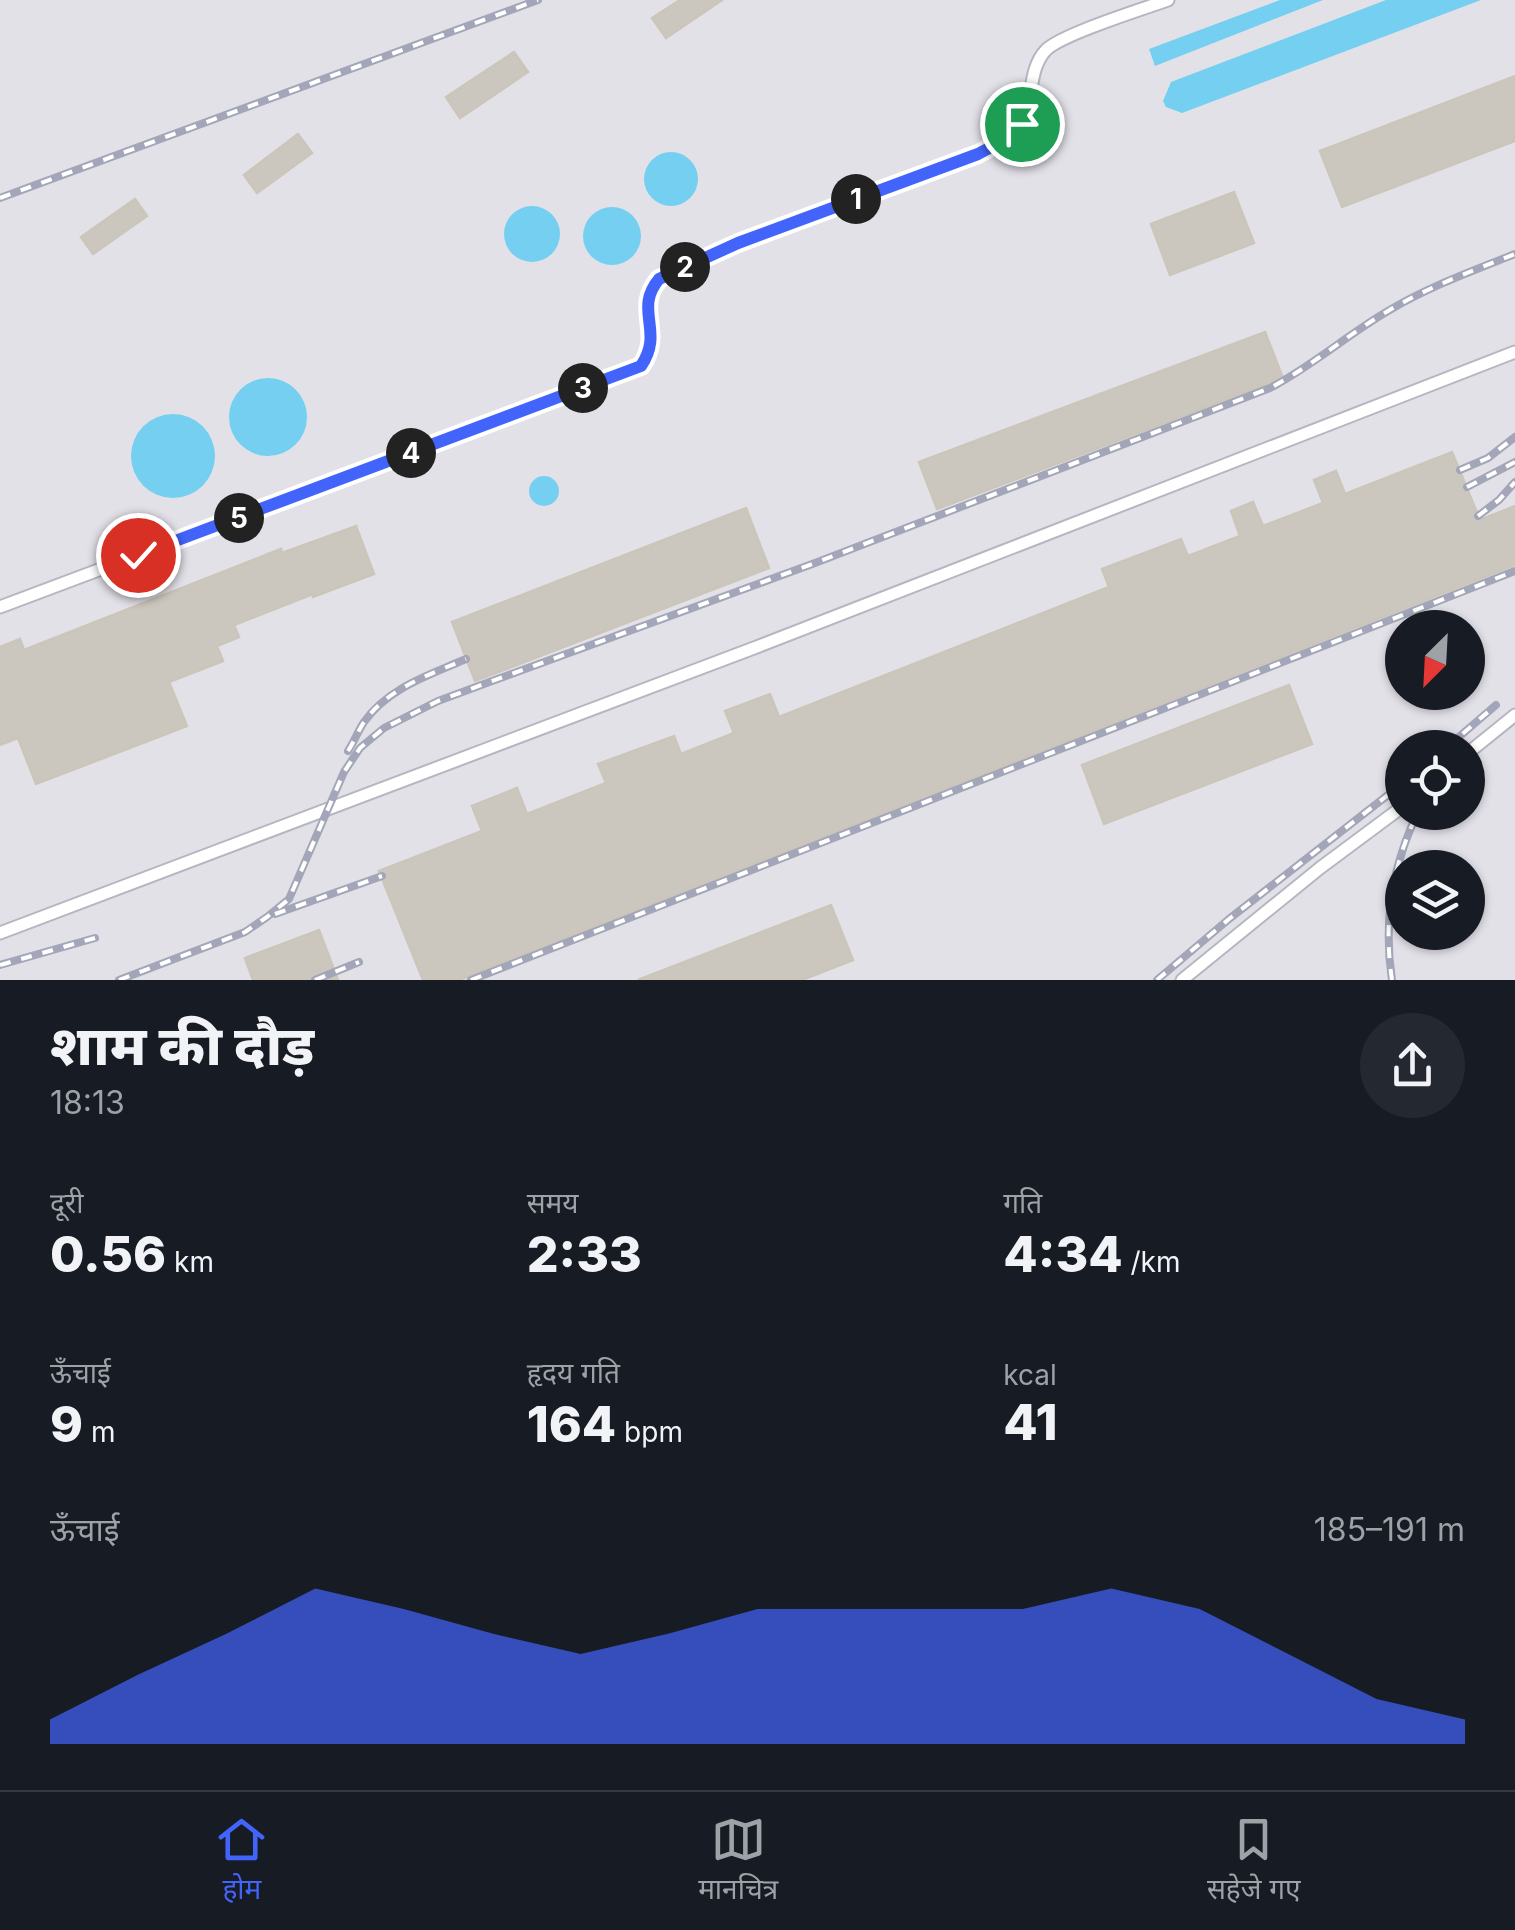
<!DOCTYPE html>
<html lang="hi">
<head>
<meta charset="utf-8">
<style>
  :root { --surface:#171b24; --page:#242831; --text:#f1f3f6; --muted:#9ea1a6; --line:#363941; --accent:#4264fb }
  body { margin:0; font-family:Inter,"Noto Sans Devanagari",sans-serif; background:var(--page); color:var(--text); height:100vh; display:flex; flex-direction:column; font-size:38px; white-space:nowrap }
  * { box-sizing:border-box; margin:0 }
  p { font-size:32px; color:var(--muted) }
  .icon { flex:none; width:55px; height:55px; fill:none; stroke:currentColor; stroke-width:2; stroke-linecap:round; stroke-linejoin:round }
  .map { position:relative; height:980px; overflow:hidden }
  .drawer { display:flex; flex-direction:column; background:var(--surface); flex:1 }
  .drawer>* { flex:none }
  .needle { width:65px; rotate:204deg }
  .tools { position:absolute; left:1385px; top:610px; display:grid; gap:20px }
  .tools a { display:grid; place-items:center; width:100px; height:100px; border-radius:50%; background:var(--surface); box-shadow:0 2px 8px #0004; font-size:50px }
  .pin { position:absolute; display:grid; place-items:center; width:85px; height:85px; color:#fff; margin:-42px; border:5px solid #fff; border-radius:50%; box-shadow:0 2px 10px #0007 }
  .km { position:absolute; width:50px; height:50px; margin:-25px; border-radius:50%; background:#222; color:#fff; font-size:28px; line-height:50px; text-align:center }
  .round { display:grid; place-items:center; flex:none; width:105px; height:105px; border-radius:52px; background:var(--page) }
  .summary { display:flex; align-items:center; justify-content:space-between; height:170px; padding:0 50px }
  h1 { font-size:55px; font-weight:800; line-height:75px }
  .metrics { display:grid; grid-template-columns:repeat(3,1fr); gap:15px; height:170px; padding:10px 50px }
  .metrics div { display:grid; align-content:center }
  .metrics b { font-size:50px; font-weight:800 }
  .metrics small { font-size:28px; font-weight:400 }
  .metrics p { font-size:28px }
  .chart { height:280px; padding:20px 50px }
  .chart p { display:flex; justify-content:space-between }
  .chart svg { width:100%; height:180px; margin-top:10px; fill:var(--accent); opacity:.7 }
  .menu { display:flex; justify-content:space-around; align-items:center; height:140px; border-top:2px solid var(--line); background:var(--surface); font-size:28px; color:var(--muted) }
  .menu a { display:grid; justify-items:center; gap:5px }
  .menu .current { color:var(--accent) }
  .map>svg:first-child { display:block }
  .industrial { fill:#e3e1e8; fill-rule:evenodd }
  .water { fill:#75cff0 }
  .building { fill:#cbc7bf; stroke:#cbc5ba; stroke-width:2.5 }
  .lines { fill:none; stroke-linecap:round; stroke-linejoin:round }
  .minor-casing { stroke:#b4b7c1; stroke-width:15 }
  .minor { stroke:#fff; stroke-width:11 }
  .rail-casing { stroke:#a3a6b8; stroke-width:8 }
  .rail { stroke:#fff; stroke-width:4; stroke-dasharray:11; stroke-linecap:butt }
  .route-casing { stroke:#fff; stroke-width:20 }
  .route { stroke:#4264fb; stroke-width:12 }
</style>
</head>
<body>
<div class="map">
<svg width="1515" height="980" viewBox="0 0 1515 980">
  <rect width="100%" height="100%" fill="#efe9e1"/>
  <path class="industrial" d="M0,0H1515V980H0ZM1402,628H1468V692H1402ZM1402,748H1468V812H1402ZM1402,868H1468V932H1402Z"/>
  <path class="water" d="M1280,0H1323L1155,66L1149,49Z
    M1386,0H1481L1182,113L1166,107L1163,101L1171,82Z
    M644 179a27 27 0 1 1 54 0a27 27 0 1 1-54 0Z
    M504 234a28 28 0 1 1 56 0a28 28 0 1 1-56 0Z
    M583 236a29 29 0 1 1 58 0a29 29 0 1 1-58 0Z
    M229 417a39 39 0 1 1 78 0a39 39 0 1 1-78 0Z
    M131 456a42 42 0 1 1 84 0a42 42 0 1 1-84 0Z
    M529 491a15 15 0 1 1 30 0a15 15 0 1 1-30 0Z"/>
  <path class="building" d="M680,0H722L666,38L652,18Z
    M514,52L528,72L460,118L446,97Z
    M1515,76V141L1342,207L1320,151Z
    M298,134L312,153L257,193L244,175Z
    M1234,192L1254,243L1170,275L1151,224Z
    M135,199L147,216L93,254L81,237Z
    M1265,332L1283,378L937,509L919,462Z
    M1452,452L1480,520L1515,506V565L459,980H423L379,871L482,831L472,806L517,788L527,814L606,783L598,764L674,736L681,754L734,733L725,711L770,694L779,717L1109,587L1102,569L1181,539L1188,556L1240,536L1231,511L1253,502L1263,526L1323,503L1314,480L1336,471L1345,494Z
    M746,508L769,568L475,681L452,622Z
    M356,526L374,574L313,597V594L234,625L239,637L217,646L223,661L169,682L187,726L36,784L18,738L0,745V647L20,639L24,650L281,549L282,553Z
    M1289,685L1312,744L1104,824L1082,765Z
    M831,905L853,960L802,980H638Z
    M319,930L338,980H253L245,958Z"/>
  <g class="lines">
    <defs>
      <path id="minor" d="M0,607L641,366C665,331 634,310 659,279L738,243L979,154C989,149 1004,144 1013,136C1037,114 1024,73 1046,50C1062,34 1143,9 1168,0
        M1468,753L1515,715
        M0,933L754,648L1515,352
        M1182,980L1320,868L1402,807"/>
    </defs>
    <use href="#minor" class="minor-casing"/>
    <use href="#minor" class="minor"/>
    <defs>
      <path id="rail" d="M0,198L538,0
        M1460,470L1488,458L1515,437
        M1467,487L1515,462
        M1478,516L1499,500L1515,482
        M1446,748L1496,705
        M348,751C354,742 358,731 364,722C388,688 429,675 466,659
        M275,914L382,876
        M0,965L95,938
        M119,980L245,932L267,917L289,899L344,772L360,748L384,728L438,701L484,684L815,563L1270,388C1312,366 1347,335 1388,311C1428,287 1472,271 1515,254
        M315,980L359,962
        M471,980L1515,571
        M1157,980L1229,919L1402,784
        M1392,980C1383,921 1392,866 1418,812"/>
    </defs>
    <use href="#rail" class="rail-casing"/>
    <use href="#rail" class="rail"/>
  </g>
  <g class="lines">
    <defs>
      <path id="route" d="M138,555L641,366C665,331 633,310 659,279L738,243L978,154L1012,136L1022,124"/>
    </defs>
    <use href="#route" class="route-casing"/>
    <use href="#route" class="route"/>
  </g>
</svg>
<div class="tools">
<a><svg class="needle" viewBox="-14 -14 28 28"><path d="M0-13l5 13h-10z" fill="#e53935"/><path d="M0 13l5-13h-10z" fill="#9ea1a6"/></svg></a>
<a><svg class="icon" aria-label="locate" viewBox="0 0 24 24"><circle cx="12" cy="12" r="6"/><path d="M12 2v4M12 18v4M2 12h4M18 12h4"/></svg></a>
<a><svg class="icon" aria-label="layers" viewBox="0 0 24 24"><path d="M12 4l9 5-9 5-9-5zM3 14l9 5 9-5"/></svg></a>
</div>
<div class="pin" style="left:1022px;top:124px;background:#1e9e55"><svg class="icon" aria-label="arrive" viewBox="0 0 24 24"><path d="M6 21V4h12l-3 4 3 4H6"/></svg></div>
<div class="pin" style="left:138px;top:555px;background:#d93025"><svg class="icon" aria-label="check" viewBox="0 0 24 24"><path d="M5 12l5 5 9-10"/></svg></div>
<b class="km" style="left:856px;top:199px">1</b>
<b class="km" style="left:685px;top:267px">2</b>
<b class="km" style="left:583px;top:388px">3</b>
<b class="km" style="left:411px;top:453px">4</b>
<b class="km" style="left:239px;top:518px">5</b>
</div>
<section class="drawer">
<div class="summary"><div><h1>शाम की दौड़</h1><p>18:13</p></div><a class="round"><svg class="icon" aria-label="share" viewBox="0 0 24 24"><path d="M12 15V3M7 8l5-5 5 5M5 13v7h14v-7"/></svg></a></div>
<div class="metrics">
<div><p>दूरी</p><b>0.56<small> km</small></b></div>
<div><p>समय</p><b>2:33</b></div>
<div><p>गति</p><b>4:34<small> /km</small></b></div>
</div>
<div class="metrics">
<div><p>ऊँचाई</p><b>9<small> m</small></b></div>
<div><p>हृदय गति</p><b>164<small> bpm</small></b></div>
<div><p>kcal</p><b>41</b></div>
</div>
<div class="chart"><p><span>ऊँचाई</span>185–191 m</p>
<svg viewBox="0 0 160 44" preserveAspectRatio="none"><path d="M0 44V38L10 27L20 17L30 6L40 11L50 17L60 22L70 17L80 11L90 11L100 11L110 11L120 6L130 11L140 22L150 33L160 38V44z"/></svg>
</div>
</section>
<nav class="menu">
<a class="current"><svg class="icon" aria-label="home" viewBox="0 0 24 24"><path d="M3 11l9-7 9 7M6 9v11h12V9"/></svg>होम</a>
<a><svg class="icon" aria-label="map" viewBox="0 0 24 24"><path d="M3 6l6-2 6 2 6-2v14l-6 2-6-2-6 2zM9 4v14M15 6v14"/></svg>मानचित्र</a>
<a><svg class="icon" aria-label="saved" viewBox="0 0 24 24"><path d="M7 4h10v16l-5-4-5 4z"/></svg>सहेजे गए</a>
</nav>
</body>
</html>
